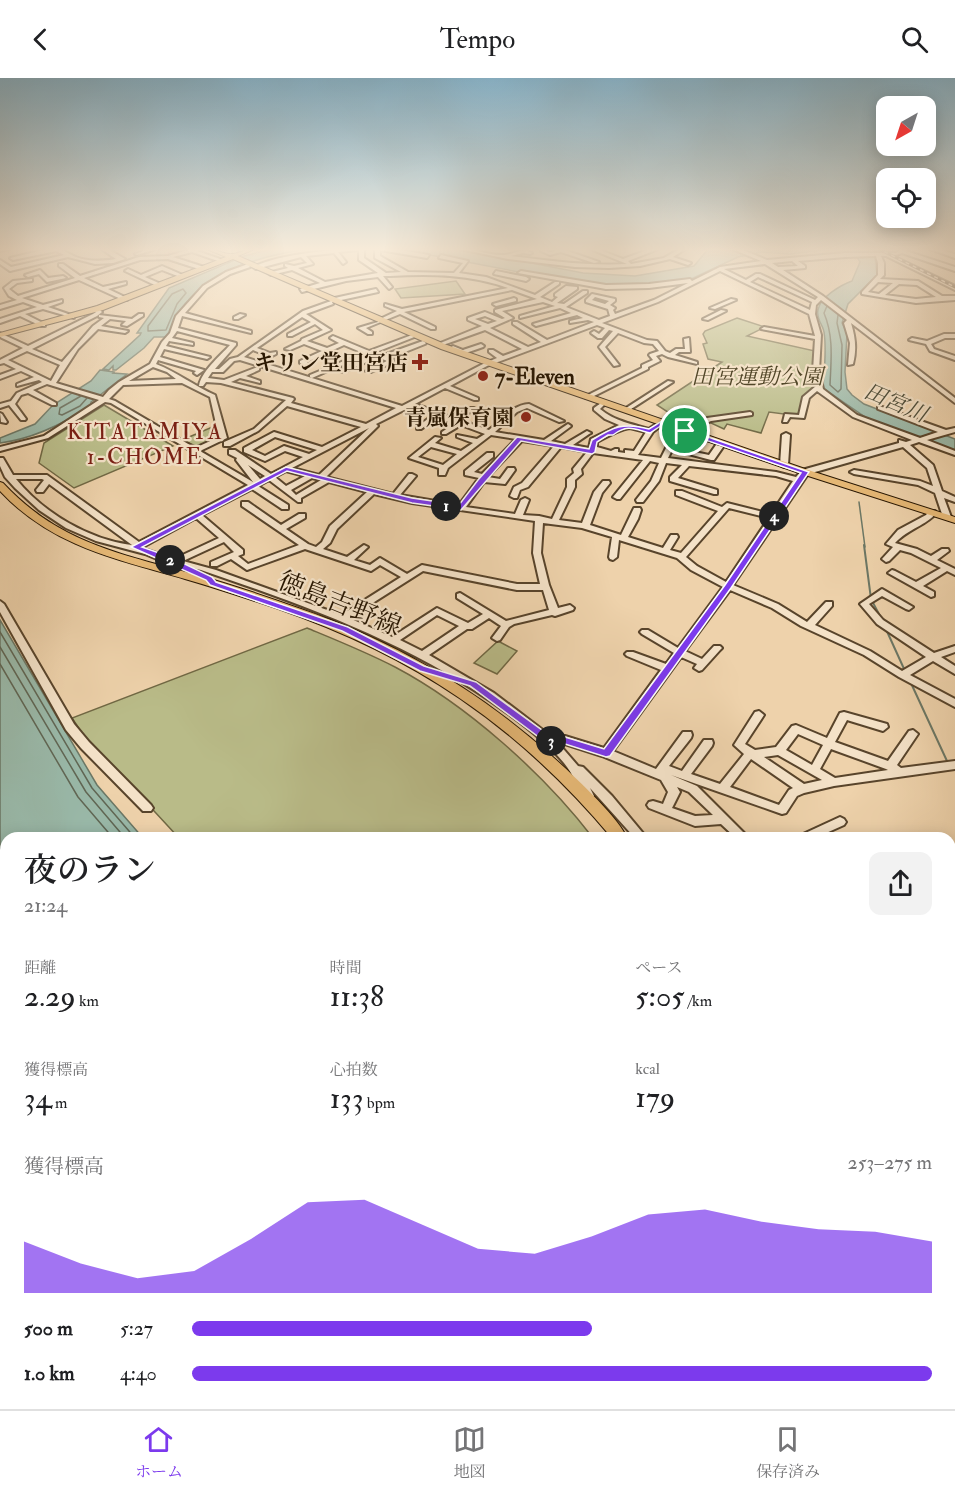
<!DOCTYPE html>
<html lang="ja">
<head>
<meta charset="utf-8">
<style>
  :root { --surface:#fff; --page:#f2f2f2; --text:#202124; --muted:#757577; --line:#e0e0e0; --accent:#7c3aed }
  body { margin:0; font-family:"IM FELL Double Pica","Noto Serif JP",serif; background:var(--page); color:var(--text); height:100vh; display:flex; flex-direction:column; font-size:22px; white-space:nowrap }
  * { box-sizing:border-box; margin:0 }
  p { font-size:20px; color:var(--muted) }
  .icon { flex:none; width:33px; height:33px; fill:none; stroke:currentColor; stroke-width:2; stroke-linecap:round; stroke-linejoin:round }
  .map { position:relative; flex:1; overflow:hidden }
  .side { position:absolute; left:0px; top:754px; width:956px; height:578px; display:flex; flex-direction:column; background:var(--surface); border-radius:18px 18px 0 0; box-shadow:0 3px 15px #0003 }
  .side>* { flex:none }
  .needle { width:39px; rotate:219deg }
  .buttons { position:absolute; left:876px; top:18px; display:grid; gap:12px }
  .buttons a { display:grid; place-items:center; width:60px; height:60px; border-radius:12px; background:var(--surface); box-shadow:0 3px 15px #0003; font-size:30px }
  .pin { position:absolute; display:grid; place-items:center; width:51px; height:51px; color:#fff; margin:-26px; border:3px solid #fff; border-radius:50%; box-shadow:0 2px 6px #0007 }
  .km { position:absolute; width:30px; height:30px; margin:-15px; border-radius:50%; background:#222; color:#fff; font-size:16px; line-height:30px; text-align:center }
  .round { display:grid; place-items:center; flex:none; width:63px; height:63px; border-radius:12px; background:var(--page) }
  .head { display:flex; align-items:center; justify-content:space-between; height:102px; padding:0 24px }
  h1 { font-size:33px; font-weight:600; line-height:45px }
  .metrics { display:grid; grid-template-columns:repeat(3,1fr); gap:9px; height:102px; padding:6px 24px }
  .metrics div { display:grid; align-content:center }
  .metrics b { font-size:30px; font-weight:600 }
  .metrics small { font-size:16px; font-weight:400 }
  .metrics p { font-size:16px }
  .chart { height:168px; padding:12px 24px }
  .chart p { display:flex; justify-content:space-between }
  .chart svg { width:100%; height:108px; margin-top:6px; fill:var(--accent); opacity:.7 }
  ul { padding:0 24px; list-style:none; font-size:20px }
  li { display:grid; grid-template-columns:96px 72px 1fr; align-items:center; height:45px }
  li i { height:15px; border-radius:8px; background:var(--accent) }
  header { display:flex; justify-content:space-between; align-items:center; height:78px; padding:0 24px; background:var(--surface); font-size:27px; font-weight:600 }
  .menu { display:flex; justify-content:space-around; align-items:center; height:84px; border-top:2px solid var(--line); background:var(--surface); font-size:16px; color:var(--muted) }
  .menu a { display:grid; justify-items:center; gap:3px }
  .menu .active { color:var(--accent) }
  .map>svg:first-child { display:block }
  .green { fill:#b9bb88; stroke:#706844; stroke-width:1.5 }
  .water { fill:#99b8a8; stroke:#6b7765; stroke-width:1.5 }
  .lines { fill:none; stroke-linecap:round; stroke-linejoin:round }
  .shore { stroke:#606654; stroke-width:1.5 }
  .stream-far1 { stroke:#6b7765; stroke-width:1.5 }
  .stream { stroke:#6b7765; stroke-width:2 }
  .minor-casing { stroke:#58442b; stroke-width:4 }
  .major-casing { stroke:#261500; stroke-width:2 }
  .minor { fill:#f4e2c8; fill-rule:evenodd }
  .major { fill:#e7b976; fill-rule:evenodd }
  .rail-casing { stroke:#261500; stroke-width:3 }
  .rail { stroke:#f4e2c8; stroke-width:1.5; stroke-dasharray:4; stroke-linecap:butt }
  .route { fill:#7c3aed; stroke:#fff; stroke-width:1.5; fill-rule:evenodd }
  .poi-dot { fill:#8f2418; stroke:#f4e2c8; stroke-width:2 }
  .labels { text-anchor:middle; stroke-width:4.5; stroke-linejoin:round; paint-order:stroke }
  .far-poi-label { font-size:22px; font-weight:bold; fill:#261500; stroke:#f4e2c8; text-anchor:end }
  .far-park-label { font-size:22px; font-style:italic; fill:#524729; stroke:#f4e2c8 }
  .far-water-label { font-size:22px; font-style:italic; fill:#4e4e3b; stroke:#f4e2c8 }
  .far-neighbourhood-label { font-size:22px; letter-spacing:1.5px; fill:#7a1f14; stroke:#f4e2c8 }
  .street-label { font-size:26px; fill:#261500; stroke:#f4e2c8 }
</style>
</head>
<body>
<header><svg class="icon" aria-label="back" viewBox="0 0 24 24"><path d="M15 5l-7 7 7 7"/></svg>Tempo<svg class="icon" aria-label="search" viewBox="0 0 24 24"><circle cx="10" cy="10" r="6"/><path d="M15 15l6 6"/></svg></header>
<div class="map">
<svg width="955" height="1331" viewBox="0 0 955 1331">
  <rect width="100%" height="100%" fill="#eed2ab"/>
  <filter id="stains"><feTurbulence type="fractalNoise" baseFrequency=".00333" numOctaves="4"/><feColorMatrix values="0 0 0 0 .2 0 0 0 0 .09 0 0 0 0 .02 0 0 0 .5 -.17"/></filter>
  <radialGradient id="worn" r=".72"><stop offset=".6" stop-color="#630" stop-opacity="0"/><stop offset="1" stop-color="#630" stop-opacity=".3"/></radialGradient>
  <path class="green" d="M456,203L465,216L401,220L395,211Z
    M737,240L765,249L747,258L815,273L812,292L814,309L803,320L799,338L769,334L761,355L727,346L724,351L709,344L690,351L675,346L677,340L657,327L722,284L708,281L703,266L707,265L703,256L705,253Z
    M104,327L173,368L74,410L39,385L44,365Z
    M217,347L221,358L198,369L182,362Z
    M307,550C336,562 366,574 395,589C467,627 544,696 593,760H179L82,655L72,640Z
    M498,563L517,573L497,596L474,585Z
    M551,1326H793L788,1331H555Z"/>
  <path class="water" d="M275,170H314C269,176 215,189 185,226C177,236 175,249 168,259H154L144,270L116,292H113V288L109,292L103,291L140,257L141,255H137L169,210L244,178Z
    M394,170H453L583,195L635,198L694,188L709,170H775L789,173L836,170L791,176L762,174L738,179L689,202L641,208L605,207L550,200Z
    M852,170H873L877,176L875,178L877,197L848,226L842,245L847,255L845,294L847,311L852,317L864,326L955,361V373L871,343L823,310C824,292 827,273 824,254C823,247 816,241 818,232C820,219 841,207 852,203L860,184Z
    M100,292L114,294L113,295L127,296L91,324V328C63,346 33,361 0,365V360L35,346L53,327L91,303Z
    M0,542L97,707L143,760H6V1004L0,1002Z
    M246,1326H513L515,1331H247Z"/>
  <g class="lines">
    <path class="shore" d="M183,211L186,215L177,226L166,252L148,253V248L172,216Z
      M827,228L824,235C834,259 831,282 830,307L838,314L841,311L842,267L837,245L838,237
      M81,318L60,330L59,336L62,337L80,328L87,320
      M0,554L92,710L135,760
      M0,569L86,714L125,760
      M0,586L78,719L113,760"/>
    <path class="stream-far1" d="M859,424L865,469"/>
    <path class="stream" d="M864,467L871,521L880,538
      M885,549L905,593
      M910,603L947,683"/>
    <defs>
      <path id="minor" d="M10,170V171L0,173V171Z
        M52,170C61,170 67,175 76,179C89,184 103,183 116,181L100,170H106L125,181L113,185L95,186L68,179L10,193L0,186V182L11,189L64,177L56,173L13,182L10,180Z
        M151,170H159L137,177L135,176Z
        M203,170L197,173L223,182L218,183L192,174L173,179L204,189L202,192L168,181L140,182L84,200L103,209L126,204V206L108,211L127,220V222H123L79,202L22,220L43,227L62,222V224L48,229L74,238V240L43,231L25,236L45,246V248H41L20,238L0,245V241L37,229L23,224L0,231V227L17,222L9,218L4,210L13,203L32,201V203L17,205L9,211L18,218L75,200L59,188V186H63L80,198L139,179L168,178L191,171Z
        M348,170H367L364,172V180L386,195L401,194L375,180V170H389L429,177L427,180L380,172V178L408,194L454,195L463,185L439,180L441,177L468,183L459,195L486,199L535,217L555,204H559V206L540,219L552,224L558,219L555,218V216L566,208L577,209V211L557,225L564,226L583,213H587V215L566,229L599,242L610,238L608,231L586,224V222L592,216L615,221V223L610,227L615,230L613,232L615,236L654,222L688,205L649,210L606,211L518,195L521,193L606,207L649,206L690,201L692,203L720,189L761,183L730,170H738L767,182L845,175H896L902,170H908L906,173L955,189V193L902,175L893,178L955,208V212L886,178H881L884,185V197L880,201L918,203L942,218H955V222L916,225L862,216V214L878,197V185L876,178L845,179L798,183L805,188V190L783,192L823,218L955,320V325L851,245C855,259 857,270 853,286L848,287L850,265L844,245L847,242L821,222L816,227L815,236L821,257L819,293L823,311L857,337L920,360L938,354L878,331V329H882L946,352L955,350V354L927,362L955,373V377L919,364L910,367L933,387L942,413L955,419V424L944,420L951,439L950,441H947L943,439L935,415L918,407L854,396L850,394L854,392L920,403L933,408L927,390L903,369L808,396L733,507L778,526L807,544L826,524H832V528L815,547L870,573L902,593L926,579L877,546L860,526L882,511L913,529L909,532L906,531L882,518L869,526L883,542L934,575L955,568V574L941,579L955,588V596L933,583L910,597L955,621V629L899,599L864,577L801,548L772,530L730,512L685,573L702,581L714,568H720L722,570L720,572L702,592L699,593L694,590L697,586L681,579L613,673L656,691L683,654H691L692,657L691,660L669,688L682,693L704,662H712L713,665L712,668L691,696L720,706L744,676L734,667L755,634L759,633L764,637L745,666L755,672L776,669L792,648L796,647L827,660L840,635L844,634L887,646L888,649L883,653L847,642L835,664L888,683L909,653L913,652L918,656L897,687L901,690L955,683V691L834,708L804,715L797,718L786,735L782,736L671,697L697,708L749,760H736L721,746L695,748L649,730L647,727L649,724L653,723L663,726L668,714L661,702L602,678L565,666H559L578,688L583,689L612,718L647,760H635L590,710L594,718L592,721H584C578,709 573,696 564,685C548,665 527,649 506,634C415,567 307,528 201,492L184,488H174L145,476L96,463L66,450L39,432L15,410L5,399L0,388V380H3L13,397H47L139,464L248,407L111,325L105,324L48,360L0,373V369L44,358L99,322L47,306L33,312L56,325V327H52L28,315L21,317L15,326L26,341L25,342H21L9,327L0,330V326L11,323L17,315L42,304L39,302L17,308V306L34,299L21,293L0,301V297L16,291L4,285L0,286V282L23,270L0,259V255L28,268L93,236L96,234L94,230H98L102,234L97,238L32,271L62,284L93,248L104,240L99,239V237L132,241L139,236H143V238L127,248L122,247L126,243L110,241L101,248L128,253L125,255L98,251L78,271L56,305L103,319L109,312L119,304L150,286L162,264L170,255L176,238L203,208L226,194L248,186L250,189L230,196L207,210L185,235L251,253V255L182,238L178,250L236,265V267L215,291H219L230,281L238,279L303,233L331,223L330,221L376,211L378,214L332,224L333,226L306,236L331,252L307,263L327,270L339,265L330,260L333,258L369,273L412,257L417,258L338,289L342,291L376,276L384,277L423,263L426,265L425,266L390,280L394,282V284L371,294L366,293L387,283L378,279L344,294L332,291L312,300L310,299V297L363,275L344,267L307,284L310,287L305,288L300,285V283L322,273L304,266L290,272L285,271L301,263L302,261L323,252L315,246L292,258H288V256L311,244L302,239L257,270L270,275L276,274V276L270,279L253,272L244,279L402,328L483,286L497,280L489,274V272H493L503,278L522,271L485,252L443,267L438,266L482,248L468,242V240L485,234L502,241L505,240L495,234V232L537,221L512,212L404,234L435,249V251H431L400,236L366,250L372,254V256H368L358,250L378,244V242L397,233L385,228V226L402,231L508,210C470,196 430,196 390,198H383L392,209L389,211L378,199L346,203L302,214L300,211L320,205L292,192L271,197L268,195L288,190L285,188V186L294,188L307,185L301,179L256,191L253,189C281,176 319,174 348,170ZM359,172V182L378,195L325,204L298,190L313,186L306,178L334,175L343,186L346,184L338,174ZM792,183L798,188L778,189L772,185ZM765,186L818,219L815,222L760,196H756L746,202L724,191ZM720,193L809,236L815,258L764,249L761,251L815,261L813,293L816,308L803,319L799,337L785,336L783,344H787L790,339L804,340L809,320L817,313L853,339L912,362L906,364L899,362V365L802,392L796,399L776,394L668,380L677,362L692,365L696,363L673,357L669,359V364L661,380L638,377L653,354L663,346V344H659L649,351C632,346 614,343 600,331L604,327L601,325L594,330V332L605,341L619,347L591,361L589,370L573,367L589,356L591,355L587,353L565,366L551,363L570,349L571,348L568,346L544,362L495,354L517,334L527,330L559,344L564,343L529,326C514,326 500,343 489,352L457,341L474,332V330H470L451,339L415,326L445,310L474,322H478V320L450,308L487,288L597,247L605,250L599,256L594,253L591,255L598,260H602L609,252L613,253L599,269L614,288L619,287L605,269L618,255L644,265L653,266L659,273L650,276L649,277L653,282L642,287V290L586,318V320H590L648,291V289L660,283L656,278L662,276L668,279L697,286V284L675,277L679,274H690L689,260L684,261L685,271H676L670,275L665,273L657,263L647,262L602,245L658,224ZM758,199L812,224L810,232L750,204ZM878,204L893,205L879,216L868,214ZM899,206L917,207L936,219L916,221L885,217ZM595,219L609,223L605,226L592,222ZM543,224L555,228L520,238V240L560,230L571,235L533,246L536,248L577,237L583,240L570,243V245L588,242L594,244L547,262L517,244H513V246L541,264L528,269L490,250L513,240L502,233ZM485,238L497,243L488,246L475,241ZM177,253L230,267C219,279 201,294 199,308H203L206,304L221,305L286,322L254,351L224,364V368H230L258,353L287,328L361,349L322,369L274,354L244,370V374L265,383L285,373L303,379L271,396L235,372H229V376L237,380L236,382L253,404L200,373L227,360L215,317C194,308 177,294 156,286L158,282L196,293L194,295L197,297L204,292L160,279L164,271L207,281L210,279L166,268L169,263L193,267V265L172,260ZM27,273L60,287L51,303L8,282ZM240,282L396,330L366,346L291,325L294,321L293,320L231,304L240,300L260,305V303L246,298L259,292V290H255L224,302L208,300L212,294H223L234,283ZM153,289L167,294L176,301L129,303ZM182,305L210,319L219,359L195,370L115,323L109,321L123,307ZM410,329L433,337L417,349V351H421L438,339L455,345L442,354V356H446L461,347L485,356L477,361L457,357V359L473,365L461,373L435,365L441,360L435,359L409,380L439,390V397H445L448,390L491,357L516,361L482,396L474,394L493,379V375H487L465,393V397L479,400L459,427L400,417L416,398L412,396H409L393,416L326,399L377,349L378,348L376,346ZM369,350L319,397L292,390ZM630,350L646,354L634,373L625,372V375L618,374V371H615L611,373L597,369V364C606,359 622,351 630,350ZM275,359L317,372L309,376L284,368L265,378L252,372ZM522,363L554,368L522,405L514,409L510,418L514,420H517L520,412L528,409L561,369L587,374L573,391L574,395L567,401V409L552,441L539,438L523,437L529,422L525,420L521,422L515,436L466,429L484,404L505,406L515,392L514,390H508L500,401L488,399ZM431,369L457,376L443,387L418,379ZM593,375L643,382L613,419L617,421H620L650,383L659,385L651,403L636,422L637,424H643L659,403L666,385L682,387L670,399V403L714,416H717V412L678,400L689,388L776,398L793,403L771,436L727,425L722,429L682,413H676V417L718,433L681,475L670,472L678,459L677,457H671L663,470L628,459L638,441L641,432L640,430H634L621,457L590,447L602,415L610,405L609,403H603L594,414L582,445L559,442L575,409V402L582,396L581,391ZM248,387L265,398L260,401ZM286,393L305,398L286,408L275,399ZM312,400L321,402L296,417L291,412ZM16,401H42L44,402L36,412L37,414H43L49,406L132,467C90,462 43,435 16,401ZM269,402L298,424H301V420L329,404L367,414L330,448L322,464L316,469L308,466L286,451L305,440V436H299L281,447L248,424H242V428L299,467L248,486L238,478L243,476V472L202,437L252,411L282,431H288V427L258,408ZM374,416L412,425L535,443L533,475L540,506H517L422,487L407,496L380,480L370,487L354,482L368,469L364,467L347,479L323,471L330,465L337,451ZM729,430L769,440L726,504L697,488L686,479ZM196,440L219,460L174,481L141,470ZM543,445L582,450L612,459L609,479L610,481L613,482L617,479L619,462L677,480L691,492L723,509L678,570L648,552H642L640,554L642,556L674,575L666,586L633,574H627L625,576L627,578L661,592L604,670L565,658L552,659L494,615L429,577L467,551H472L489,540L501,548L492,560L497,563L500,562L509,549L514,546L552,537L555,538L573,532L574,530L570,527L558,530L549,507L541,475ZM224,464L234,474L211,484V488H217L231,481L247,492L305,471L371,493L380,487L401,499L341,537L216,492L183,483ZM423,493L517,512H543L549,532L506,543L460,515L457,516V520L483,536L468,545L437,530L392,559L349,540ZM437,537L459,548L422,573L400,562ZM798,656L823,667L812,687L786,672ZM831,671L886,691L888,692L835,700L820,691ZM778,677L822,702L804,706L764,679ZM751,681L793,710L789,712L779,727L730,709ZM677,709L689,714L713,737L695,738L672,730L680,714Z
        M455,170C471,170 491,178 504,177C517,176 520,169 532,175L530,176L523,175L511,178C550,183 588,188 627,186L588,170H595L623,181L653,170H661L628,183L631,186L664,180L681,170H687L673,179L691,185L688,187L670,181L640,188L609,190L575,189L508,181Z
        M551,170H559L599,184L594,185L561,174L550,177L541,173L543,172L550,174L556,173Z
        M927,170H935L955,176V180Z
        M162,188L185,198L180,199L162,192L145,199L161,206L159,209L125,193L128,191L141,197Z
        M40,192L48,200L63,198L66,200L47,204L39,196L28,199L25,197Z
        M496,193L526,199L529,201L526,203L494,196Z
        M514,220L516,221V223L496,228L493,226Z
        M731,221L736,222L715,231L710,230Z
        M721,232L726,233L708,242L703,241Z
        M240,236L245,237L238,241H234V239Z
        M944,256H955V260H945L931,266L934,271L955,278V282L930,273L926,266L909,262L912,260L927,263Z
        M481,266L484,268L483,269L463,276L450,270L453,268L463,272Z
        M668,303L673,304L628,333L623,332Z
        M750,334L752,335V337L711,343L687,354L682,353L707,340Z
        M0,335L2,336L7,344L6,345L1,344Z
        M786,355L790,357L788,387L784,389L780,387L782,357Z
        M716,367L723,369L714,382H711L681,374L685,372L709,377Z
        M929,433H935L936,435C927,447 908,451 895,465L917,471L931,478L942,471H948L949,473L937,482L955,491V497L947,493L923,508L934,514V518L931,519L888,495L892,492L895,493L916,504L941,490L911,475L900,472L889,483L886,484L882,481L893,469L886,466L898,452L926,437Z
        M0,523L4,526L74,646L89,664L151,727L153,730L151,733H143L81,670L66,652L0,534Z
        M840,739L844,741L846,744L844,747L815,760H799L801,757Z
        M950,774L955,775V785L950,784Z
        M955,844V856L950,859V846Z
        M955,890V904L950,906V892Z
        M950,947L955,949V966L950,963Z
        M955,997V1011L950,1012V998Z
        M955,1074V1090L950,1091V1076Z
        M950,1159L955,1161V1182L950,1180Z"/>
      <path id="major" d="M204,170C214,170 224,177 233,176C241,175 248,170 257,170L238,178L447,267L808,392L955,439V445L802,396L441,271L233,181L103,232L0,259V255L97,228L226,179Z
        M0,404L3,405C59,465 118,475 193,496C229,506 265,518 301,531C396,564 480,613 554,680C572,696 620,741 627,760H612C517,647 415,578 276,530C246,520 216,510 185,501C116,481 51,468 0,413Z
        M950,1199L955,1201V1228L950,1225Z"/>
    </defs>
    <use href="#minor" class="minor-casing"/>
    <use href="#major" class="major-casing"/>
    <use href="#minor" class="minor"/>
    <use href="#major" class="major"/>
    <defs>
      <path id="rail" d="M877,170L955,209"/>
    </defs>
    <use href="#rail" class="rail-casing"/>
    <use href="#rail" class="rail"/>
  </g>
  <linearGradient id="sky" x2="0" y2="1"><stop stop-color="#88b6ce"/><stop offset="0.48" stop-color="#f7ebd9"/><stop offset="1" stop-color="#f7ebd9" stop-opacity="0"/></linearGradient>
  <rect width="955" height="357" fill="url(#sky)"/>
  <path class="route" d="M662,343L809,394L731,510L610,678L606,679L565,666H548L470,608L420,593L342,553L210,507L206,502L131,469L286,389L412,420L459,427L478,402L517,359L589,371L592,362C613,349 623,344 649,351ZM662,347L801,395L725,507L604,671L565,659L553,660L476,604L424,588L348,549L216,504L212,499L168,478L142,469L287,393L412,425L461,432L521,363L592,376L595,374L597,364L608,357H613C628,346 634,351 650,355Z"/>
  <g class="poi-dot">
    <path d="M417 275h6v6h6v6h-6v6h-6v-6h-6v-6h6z"/>
    <circle cx="483" cy="298" r="6"/>
    <circle cx="526" cy="339" r="6"/>
  </g>
  <g class="labels">
    <g class="far-poi-label">
      <text x="408" y="292">キリン堂田宮店</text>
      <text x="495" y="306" text-anchor="start">7-Eleven</text>
      <text x="514" y="347">青嵐保育園</text>
    </g>
    <g class="far-park-label">
      <text x="757" y="306">田宮運動公園</text>
    </g>
    <g class="far-water-label">
      <text transform="translate(896 324) rotate(23)" y="8">田宮川</text>
    </g>
    <g class="far-neighbourhood-label">
      <text x="145" y="361">KITATAMIYA<tspan x="145" dy="25">1-CHOME</tspan></text>
    </g>
    <g class="street-label">
      <text transform="translate(340 525) rotate(22)" y="9">徳島吉野線</text>
    </g>
  </g>
  <rect width="100%" height="100%" filter="url(#stains)"/>
  <rect width="100%" height="100%" fill="url(#worn)"/>
</svg>
<div class="buttons">
<a><svg class="needle" viewBox="-14 -14 28 28"><path d="M0-13l5 13h-10z" fill="#e53935"/><path d="M0 13l5-13h-10z" fill="#757577"/></svg></a>
<a><svg class="icon" aria-label="locate" viewBox="0 0 24 24"><circle cx="12" cy="12" r="6"/><path d="M12 2v4M12 18v4M2 12h4M18 12h4"/></svg></a>
</div>
<div class="pin" style="left:685px;top:353px;background:#1e9e55"><svg class="icon" aria-label="arrive" viewBox="0 0 24 24"><path d="M6 21V4h12l-3 4 3 4H6"/></svg></div>
<b class="km" style="left:446px;top:428px">1</b>
<b class="km" style="left:170px;top:482px">2</b>
<b class="km" style="left:551px;top:663px">3</b>
<b class="km" style="left:774px;top:438px">4</b>
<section class="side">
<div class="head"><div><h1>夜のラン</h1><p>21:24</p></div><a class="round"><svg class="icon" aria-label="share" viewBox="0 0 24 24"><path d="M12 15V3M7 8l5-5 5 5M5 13v7h14v-7"/></svg></a></div>
<div class="metrics">
<div><p>距離</p><b>2.29<small> km</small></b></div>
<div><p>時間</p><b>11:38</b></div>
<div><p>ペース</p><b>5:05<small> /km</small></b></div>
</div>
<div class="metrics">
<div><p>獲得標高</p><b>34<small> m</small></b></div>
<div><p>心拍数</p><b>133<small> bpm</small></b></div>
<div><p>kcal</p><b>179</b></div>
</div>
<div class="chart"><p><span>獲得標高</span>253–275 m</p>
<svg viewBox="0 0 160 44" preserveAspectRatio="none"><path d="M0 44V23L10 32L20 38L30 35L40 22L50 7L60 6L70 16L80 26L90 28L100 21L110 12L120 10L130 15L140 18L150 19L160 23V44z"/></svg>
</div>
<ul>
<li><b>500 m</b>5:27<i style="width:54%"></i></li>
<li><b>1.0 km</b>4:40<i style="width:100%"></i></li>
</ul>
</section>
</div>
<nav class="menu">
<a class="active"><svg class="icon" aria-label="home" viewBox="0 0 24 24"><path d="M3 11l9-7 9 7M6 9v11h12V9"/></svg>ホーム</a>
<a><svg class="icon" aria-label="map" viewBox="0 0 24 24"><path d="M3 6l6-2 6 2 6-2v14l-6 2-6-2-6 2zM9 4v14M15 6v14"/></svg>地図</a>
<a><svg class="icon" aria-label="saved" viewBox="0 0 24 24"><path d="M7 4h10v16l-5-4-5 4z"/></svg>保存済み</a>
</nav>
</body>
</html>
